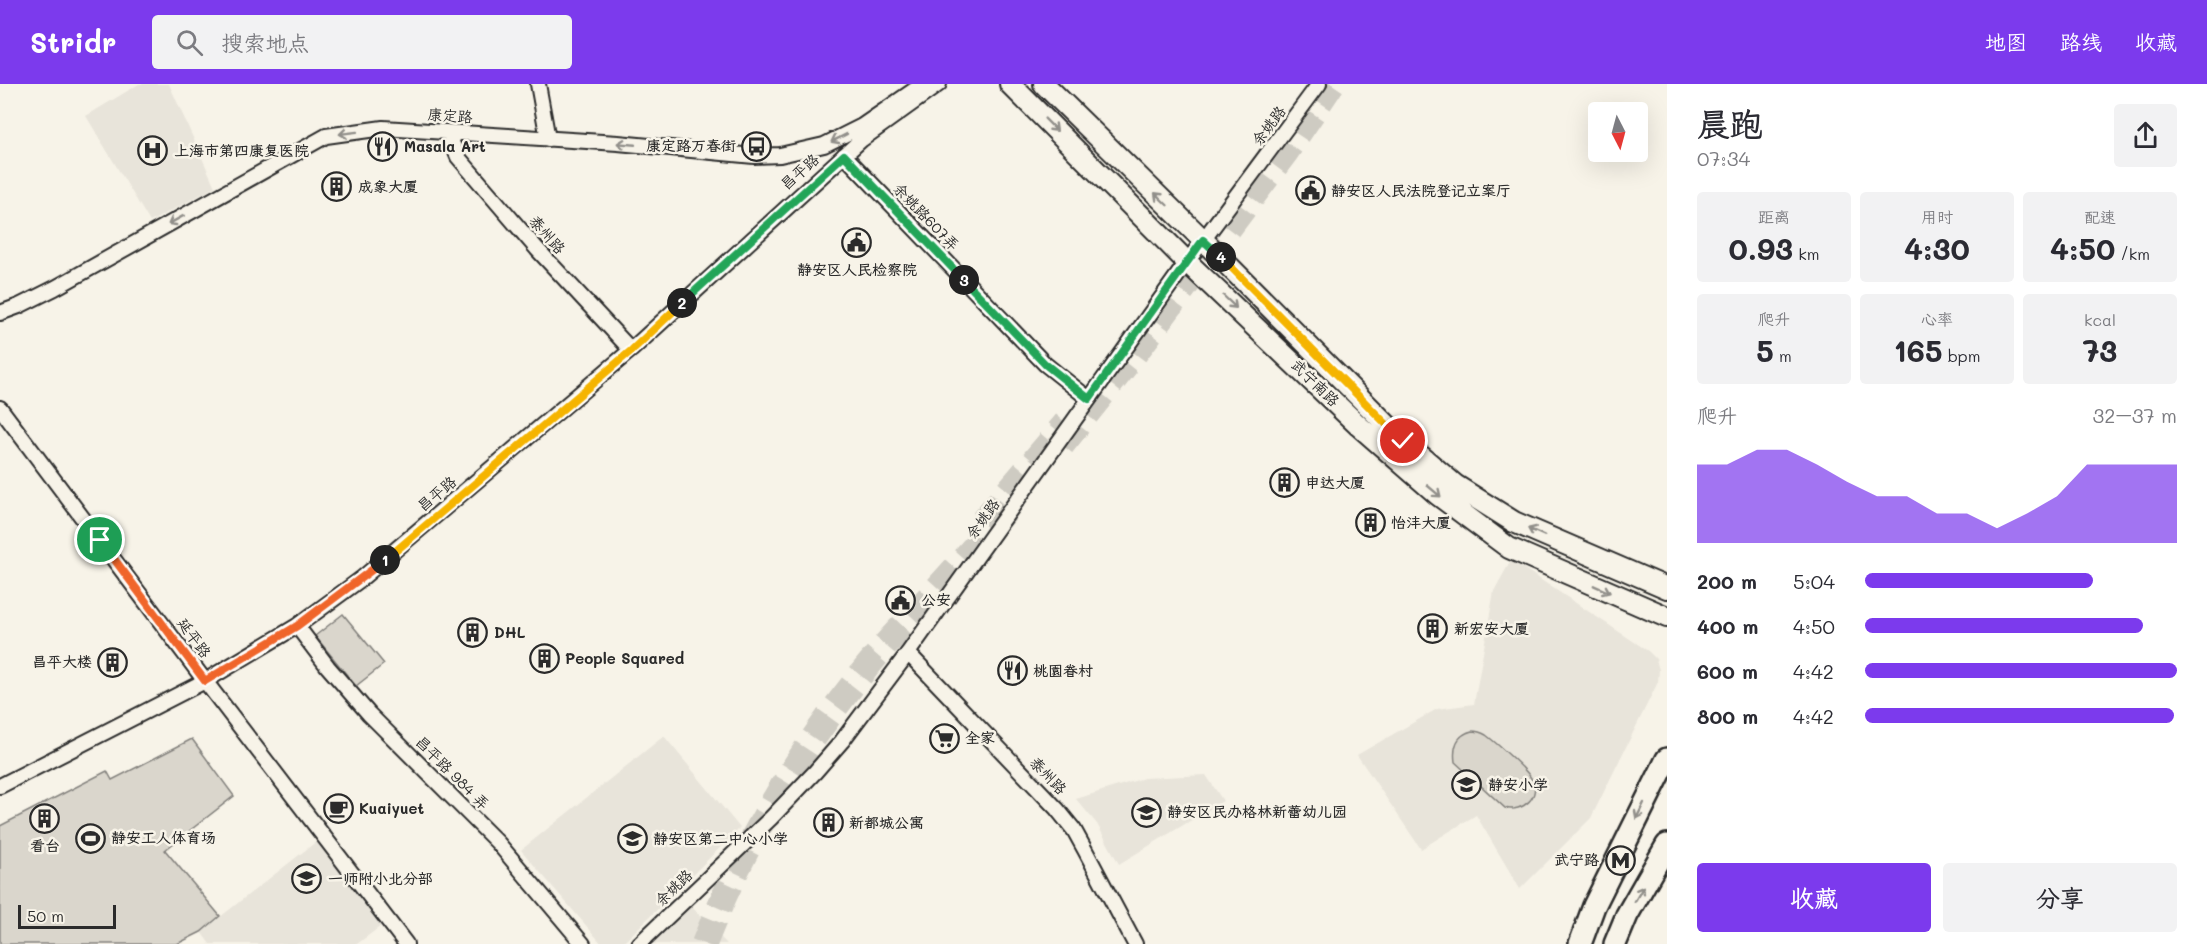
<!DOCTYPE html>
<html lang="zh">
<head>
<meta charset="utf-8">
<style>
  :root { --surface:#fff; --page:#f2f2f3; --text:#2b2b33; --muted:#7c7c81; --accent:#7c3aed }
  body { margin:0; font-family:Mali,"LXGW WenKai TC",sans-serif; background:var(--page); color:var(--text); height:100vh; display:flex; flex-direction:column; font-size:22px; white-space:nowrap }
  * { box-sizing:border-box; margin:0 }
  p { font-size:20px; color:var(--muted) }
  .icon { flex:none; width:33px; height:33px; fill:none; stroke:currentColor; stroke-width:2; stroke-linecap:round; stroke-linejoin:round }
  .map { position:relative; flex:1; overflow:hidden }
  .sheet { display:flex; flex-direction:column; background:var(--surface); width:540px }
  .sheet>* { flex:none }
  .needle { width:39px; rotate:174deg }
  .tools { position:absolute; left:1588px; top:18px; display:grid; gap:12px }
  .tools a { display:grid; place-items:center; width:60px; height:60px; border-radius:6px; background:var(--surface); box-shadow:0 6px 24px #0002; font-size:30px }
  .scale { position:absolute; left:18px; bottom:15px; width:98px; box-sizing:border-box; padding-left:6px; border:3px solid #2b2b2b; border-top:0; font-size:16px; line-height:21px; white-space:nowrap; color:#2b2b2b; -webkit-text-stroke:4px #f7f3e8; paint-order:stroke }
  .pin { position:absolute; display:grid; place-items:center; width:51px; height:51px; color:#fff; margin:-26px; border:3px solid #fff; border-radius:50%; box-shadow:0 2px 6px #0007 }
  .km { position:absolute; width:30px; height:30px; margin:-15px; border-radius:50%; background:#222; color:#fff; font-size:16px; line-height:30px; text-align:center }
  .round { display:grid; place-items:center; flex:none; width:63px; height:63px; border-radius:6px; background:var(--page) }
  .summary { display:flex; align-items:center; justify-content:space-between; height:102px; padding:0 30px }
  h1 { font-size:33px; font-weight:700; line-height:45px }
  .stats { display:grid; grid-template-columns:repeat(3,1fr); gap:9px; height:102px; padding:6px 30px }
  .stats div { display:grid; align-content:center; border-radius:6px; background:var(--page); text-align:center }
  .stats b { font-size:30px; font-weight:700 }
  .stats small { font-size:16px; font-weight:400 }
  .stats p { font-size:16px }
  .chart { height:168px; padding:12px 30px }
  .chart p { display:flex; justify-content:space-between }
  .chart svg { width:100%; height:108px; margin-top:6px; fill:var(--accent); opacity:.7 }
  .cta { display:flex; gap:12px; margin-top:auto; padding:12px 30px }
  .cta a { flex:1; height:69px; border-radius:6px; background:var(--accent); color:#fff; font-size:24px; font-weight:700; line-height:69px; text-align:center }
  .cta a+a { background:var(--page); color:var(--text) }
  ul { padding:0 30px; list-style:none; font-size:20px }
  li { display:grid; grid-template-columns:96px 72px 1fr; align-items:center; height:45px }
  li i { height:15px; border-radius:8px; background:var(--accent) }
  header { display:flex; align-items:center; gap:36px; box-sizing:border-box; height:84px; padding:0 30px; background:var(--accent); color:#fff }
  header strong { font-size:28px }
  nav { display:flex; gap:33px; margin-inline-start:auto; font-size:21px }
  .search { width:420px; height:54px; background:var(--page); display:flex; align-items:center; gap:15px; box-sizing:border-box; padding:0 21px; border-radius:6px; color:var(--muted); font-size:22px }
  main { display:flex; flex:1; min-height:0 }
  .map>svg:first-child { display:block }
  .built { fill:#e8e4da }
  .pitch { fill:#dad6cc; stroke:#82807c; stroke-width:1.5 }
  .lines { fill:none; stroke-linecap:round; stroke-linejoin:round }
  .highway-tunnel { stroke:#cecbc2; stroke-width:26; stroke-dasharray:26 13; stroke-linecap:butt }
  .street-casing { stroke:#2b2b2b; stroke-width:18 }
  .secondary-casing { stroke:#2b2b2b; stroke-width:24 }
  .primary-casing { stroke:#2b2b2b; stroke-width:26 }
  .street { stroke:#f7f3e8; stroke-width:14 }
  .secondary { stroke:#f7f3e8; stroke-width:20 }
  .primary { stroke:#f7f3e8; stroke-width:21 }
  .oneway { stroke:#918f8a }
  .split-1-casing { stroke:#fff; stroke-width:12 }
  .split-2-casing { stroke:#fff; stroke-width:12 }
  .split-3-casing { stroke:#fff; stroke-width:12 }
  .split-4-casing { stroke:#fff; stroke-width:12 }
  .split-5-casing { stroke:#fff; stroke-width:12 }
  .split-1 { stroke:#f0652b; stroke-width:8 }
  .split-2 { stroke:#f5b400; stroke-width:8 }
  .split-3 { stroke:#22a559; stroke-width:8 }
  .split-4 { stroke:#22a559; stroke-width:8 }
  .split-5 { stroke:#f5b400; stroke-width:8 }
  .labels { text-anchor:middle; stroke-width:5; stroke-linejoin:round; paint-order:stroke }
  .street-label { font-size:15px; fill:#2b2b2b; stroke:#f7f3e8 }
  .poi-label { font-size:15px; font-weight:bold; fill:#2b2b2b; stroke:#f7f3e8; text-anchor:start }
</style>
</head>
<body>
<header>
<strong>Stridr</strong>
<div class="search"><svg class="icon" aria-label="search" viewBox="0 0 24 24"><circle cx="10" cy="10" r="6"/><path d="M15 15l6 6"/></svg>搜索地点</div>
<nav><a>地图</a><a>路线</a><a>收藏</a></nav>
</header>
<main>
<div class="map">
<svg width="1667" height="860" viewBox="0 0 1667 860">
  <rect width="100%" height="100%" fill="#f7f3e8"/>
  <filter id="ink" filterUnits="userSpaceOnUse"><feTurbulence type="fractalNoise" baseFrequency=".0167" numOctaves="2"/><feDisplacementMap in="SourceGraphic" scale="12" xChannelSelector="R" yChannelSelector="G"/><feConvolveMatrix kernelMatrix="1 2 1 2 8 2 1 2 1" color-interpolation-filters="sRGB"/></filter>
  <g filter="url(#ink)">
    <path class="built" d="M139,0H169L215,103L150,138L86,32Z
      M1511,476L1648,567L1656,575L1659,586L1658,598L1591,734L1520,805L1476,731L1421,765L1357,671L1437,625L1474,620L1494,507Z
      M664,652L740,744L622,860H602L521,766Z
      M1206,691L1223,717L1119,780L1097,740L1076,715L1144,694Z
      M317,757L381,842L357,860H210L201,848Z
      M691,822L727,860H650Z"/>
    <path class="pitch" d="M343,530L384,580L356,602L315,552Z
      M1472,647C1477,647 1481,648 1486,651C1494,657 1527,686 1531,694C1543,712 1522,729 1505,724L1455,678C1453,663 1456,651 1472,647Z
      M192,655L234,712L165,766L220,832L201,848L177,860H0V742L107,687L112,696Z"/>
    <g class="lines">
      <path class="highway-tunnel" d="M1062,361L1133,272L1286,68L1332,0
        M983,437L1066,339
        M704,860C745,756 804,657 877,571C890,554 906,539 920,523C949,492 977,460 1005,428"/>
      <defs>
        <path id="street" d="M538,0L548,55
          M448,49L458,73L537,165L631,266
          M844,71L1045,280L1089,315
          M0,229L19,222L55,204L326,52L383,44L618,59L754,72L780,71L824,61L862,42L923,0
          M0,324L205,597L406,860
          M297,542L328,583L369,630L498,759L583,860
          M908,569L1057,725L1074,746L1085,766L1135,860
          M0,702L205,597L297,542L361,495L631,266L861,56L939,0
          M639,860L771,734L815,688L842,657L908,569L1187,178L1319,0"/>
        <path id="secondary" d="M1010,0L1187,178L1359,342L1438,411L1509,464L1667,533
          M1044,0L1203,156L1403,357L1455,401L1514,438L1667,504"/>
        <path id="primary" d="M1580,860L1594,822L1667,675
          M1615,860L1627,831L1667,761"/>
      </defs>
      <use href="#street" class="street-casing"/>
      <use href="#secondary" class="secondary-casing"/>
      <use href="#primary" class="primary-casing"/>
      <use href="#street" class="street"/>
      <use href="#secondary" class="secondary"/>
      <use href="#primary" class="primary"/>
    </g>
    <defs><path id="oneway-shaft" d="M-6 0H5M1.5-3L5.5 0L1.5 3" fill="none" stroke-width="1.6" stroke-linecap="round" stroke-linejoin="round" transform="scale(1.5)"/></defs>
    <g class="oneway">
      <use href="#oneway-shaft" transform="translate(1051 41) rotate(45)"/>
      <use href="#oneway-shaft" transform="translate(348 49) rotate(173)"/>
      <use href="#oneway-shaft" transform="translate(839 54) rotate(153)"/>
      <use href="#oneway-shaft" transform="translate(626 60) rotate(-175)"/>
      <use href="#oneway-shaft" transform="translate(1161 115) rotate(-136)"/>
      <use href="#oneway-shaft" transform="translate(176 136) rotate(151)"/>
      <use href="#oneway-shaft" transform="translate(1230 218) rotate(44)"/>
      <use href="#oneway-shaft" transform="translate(1434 407) rotate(40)"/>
      <use href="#oneway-shaft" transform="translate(1536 448) rotate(-156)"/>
      <use href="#oneway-shaft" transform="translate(1602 505) rotate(24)"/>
      <use href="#oneway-shaft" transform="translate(1640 727) rotate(116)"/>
      <use href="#oneway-shaft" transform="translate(1639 810) rotate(-60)"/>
    </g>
  </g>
  <g class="lines" filter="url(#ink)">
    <defs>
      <path id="split-1" d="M100,456L205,597L297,542L385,476"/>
      <path id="split-2" d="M385,476L632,266L682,219"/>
      <path id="split-3" d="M682,219L844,71L964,196"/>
      <path id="split-4" d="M964,196L1045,280L1089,315L1203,156L1221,173"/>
      <path id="split-5" d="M1221,173L1403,357"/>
    </defs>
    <use href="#split-1" class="split-1-casing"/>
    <use href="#split-2" class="split-2-casing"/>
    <use href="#split-3" class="split-3-casing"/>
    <use href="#split-4" class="split-4-casing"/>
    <use href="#split-5" class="split-5-casing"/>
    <use href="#split-1" class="split-1"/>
    <use href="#split-2" class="split-2"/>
    <use href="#split-3" class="split-3"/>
    <use href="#split-4" class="split-4"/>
    <use href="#split-5" class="split-5"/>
  </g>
  <defs>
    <symbol id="bus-ring" viewBox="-11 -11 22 22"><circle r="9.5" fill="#f7f3e8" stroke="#2b2b2b" stroke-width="1.5"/><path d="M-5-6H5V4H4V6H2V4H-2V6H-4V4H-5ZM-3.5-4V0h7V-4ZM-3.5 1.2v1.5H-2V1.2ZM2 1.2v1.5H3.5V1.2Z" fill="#2b2b2b"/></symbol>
    <symbol id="restaurant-ring" viewBox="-11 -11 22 22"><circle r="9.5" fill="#f7f3e8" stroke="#2b2b2b" stroke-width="1.5"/><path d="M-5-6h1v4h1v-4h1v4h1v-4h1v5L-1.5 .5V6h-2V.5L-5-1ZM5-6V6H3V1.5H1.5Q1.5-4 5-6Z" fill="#2b2b2b"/></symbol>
    <symbol id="hospital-ring" viewBox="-11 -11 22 22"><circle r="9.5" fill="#f7f3e8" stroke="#2b2b2b" stroke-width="1.5"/><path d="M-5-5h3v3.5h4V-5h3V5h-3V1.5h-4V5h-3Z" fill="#2b2b2b"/></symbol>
    <symbol id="building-ring" viewBox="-11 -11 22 22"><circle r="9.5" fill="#f7f3e8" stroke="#2b2b2b" stroke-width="1.5"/><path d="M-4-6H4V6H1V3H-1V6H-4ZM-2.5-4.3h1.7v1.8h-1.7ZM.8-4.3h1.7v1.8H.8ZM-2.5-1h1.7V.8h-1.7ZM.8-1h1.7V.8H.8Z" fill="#2b2b2b"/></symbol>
    <symbol id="civic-ring" viewBox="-11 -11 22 22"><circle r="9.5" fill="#f7f3e8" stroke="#2b2b2b" stroke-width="1.5"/><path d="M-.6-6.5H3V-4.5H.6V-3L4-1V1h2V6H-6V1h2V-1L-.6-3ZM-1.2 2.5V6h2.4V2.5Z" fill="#2b2b2b"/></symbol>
    <symbol id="supermarket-ring" viewBox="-11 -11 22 22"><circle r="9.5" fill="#f7f3e8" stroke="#2b2b2b" stroke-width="1.5"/><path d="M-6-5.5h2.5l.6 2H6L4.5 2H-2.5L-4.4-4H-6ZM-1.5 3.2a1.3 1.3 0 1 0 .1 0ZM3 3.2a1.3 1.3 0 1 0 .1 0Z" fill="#2b2b2b"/></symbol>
    <symbol id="school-ring" viewBox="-11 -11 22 22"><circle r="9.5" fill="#f7f3e8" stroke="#2b2b2b" stroke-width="1.5"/><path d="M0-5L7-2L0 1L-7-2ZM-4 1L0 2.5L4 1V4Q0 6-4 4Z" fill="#2b2b2b"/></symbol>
    <symbol id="cafe-ring" viewBox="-11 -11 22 22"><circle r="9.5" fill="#f7f3e8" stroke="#2b2b2b" stroke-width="1.5"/><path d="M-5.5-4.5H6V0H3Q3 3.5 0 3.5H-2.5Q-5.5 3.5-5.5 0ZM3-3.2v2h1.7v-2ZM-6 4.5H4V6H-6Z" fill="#2b2b2b"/></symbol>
    <symbol id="stadium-ring" viewBox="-11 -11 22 22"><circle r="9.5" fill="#f7f3e8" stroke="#2b2b2b" stroke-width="1.5"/><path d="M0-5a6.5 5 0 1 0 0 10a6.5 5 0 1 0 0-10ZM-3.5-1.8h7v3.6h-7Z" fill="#2b2b2b"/></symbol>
    <symbol id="metro-ring" viewBox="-11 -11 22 22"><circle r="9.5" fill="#f7f3e8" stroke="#2b2b2b" stroke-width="1.5"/><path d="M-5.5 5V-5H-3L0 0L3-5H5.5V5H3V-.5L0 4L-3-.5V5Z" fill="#2b2b2b"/></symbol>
  </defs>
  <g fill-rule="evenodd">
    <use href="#bus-ring" x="740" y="46" width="33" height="33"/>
    <use href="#restaurant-ring" x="366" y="46" width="33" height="33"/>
    <use href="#hospital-ring" x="136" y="50" width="33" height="33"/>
    <use href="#building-ring" x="320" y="86" width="33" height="33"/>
    <use href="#civic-ring" x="1294" y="90" width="33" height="33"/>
    <use href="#civic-ring" x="840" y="142" width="33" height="33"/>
    <use href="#building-ring" x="1268" y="382" width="33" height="33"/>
    <use href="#building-ring" x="1354" y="422" width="33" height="33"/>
    <use href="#civic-ring" x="884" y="500" width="33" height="33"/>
    <use href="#building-ring" x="1416" y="528" width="33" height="33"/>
    <use href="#building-ring" x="456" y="532" width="33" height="33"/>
    <use href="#building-ring" x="528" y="558" width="33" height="33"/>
    <use href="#building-ring" x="96" y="562" width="33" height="33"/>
    <use href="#restaurant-ring" x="996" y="570" width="33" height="33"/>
    <use href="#supermarket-ring" x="928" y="638" width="33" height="33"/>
    <use href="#school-ring" x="1450" y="684" width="33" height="33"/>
    <use href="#cafe-ring" x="322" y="708" width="33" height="33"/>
    <use href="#school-ring" x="1130" y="712" width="33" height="33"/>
    <use href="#building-ring" x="28" y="718" width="33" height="33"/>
    <use href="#building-ring" x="812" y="722" width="33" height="33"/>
    <use href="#stadium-ring" x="74" y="738" width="33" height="33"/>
    <use href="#school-ring" x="616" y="738" width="33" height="33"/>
    <use href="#metro-ring" x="1604" y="760" width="33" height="33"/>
    <use href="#school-ring" x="290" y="778" width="33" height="33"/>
  </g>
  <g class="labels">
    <g class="street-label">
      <text transform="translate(450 32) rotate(4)" y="5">康定路</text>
      <text transform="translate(1269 42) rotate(-53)" y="5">余姚路</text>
      <text transform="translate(800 88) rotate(-42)" y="5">昌平路</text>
      <text transform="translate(926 133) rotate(46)" y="5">余姚路607弄</text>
      <text transform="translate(547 151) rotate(48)" y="5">泰州路</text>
      <text transform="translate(1315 299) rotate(44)" y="5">武宁南路</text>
      <text transform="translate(437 410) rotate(-40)" y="5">昌平路</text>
      <text transform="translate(983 435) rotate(-54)" y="5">余姚路</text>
      <text transform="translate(194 554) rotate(54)" y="5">延平路</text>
      <text transform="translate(452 689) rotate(45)" y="5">昌平路 984 弄</text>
      <text transform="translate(1048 692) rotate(46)" y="5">泰州路</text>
      <text transform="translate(674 804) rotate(-44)" y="5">余姚路</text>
    </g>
    <g class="poi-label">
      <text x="736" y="67" text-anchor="end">康定路万春街</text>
      <text x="404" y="68">Masala Art</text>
      <text x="174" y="72">上海市第四康复医院</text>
      <text x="358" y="108">成象大厦</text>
      <text x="1331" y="112">静安区人民法院登记立案厅</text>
      <text x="857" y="191" text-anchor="middle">静安区人民检察院</text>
      <text x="1305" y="404">申达大厦</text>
      <text x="1391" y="444">怡沣大厦</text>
      <text x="921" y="521">公安</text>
      <text x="1454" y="550">新宏安大厦</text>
      <text x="494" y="554">DHL</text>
      <text x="565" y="580">People Squared</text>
      <text x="92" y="583" text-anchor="end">昌平大楼</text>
      <text x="1033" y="592">桃園眷村</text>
      <text x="965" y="659">全家</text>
      <text x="1488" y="706">静安小学</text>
      <text x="359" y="730">Kuaiyuet</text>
      <text x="1167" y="733">静安区民办格林新蕾幼儿园</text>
      <text x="849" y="744">新都城公寓</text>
      <text x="111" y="759">静安工人体育场</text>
      <text x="653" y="760">静安区第二中心小学</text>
      <text x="45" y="767" text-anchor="middle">看台</text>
      <text x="1599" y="781" text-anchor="end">武宁路</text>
      <text x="328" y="800">一师附小北分部</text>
    </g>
  </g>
</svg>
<div class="tools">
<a><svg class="needle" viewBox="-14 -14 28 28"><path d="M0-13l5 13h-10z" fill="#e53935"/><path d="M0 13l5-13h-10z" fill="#7c7c81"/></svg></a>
</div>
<div class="scale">50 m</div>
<div class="pin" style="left:100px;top:456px;background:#1e9e55"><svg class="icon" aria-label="arrive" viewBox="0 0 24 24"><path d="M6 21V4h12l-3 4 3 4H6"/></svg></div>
<div class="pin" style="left:1403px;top:357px;background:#d93025"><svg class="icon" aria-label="check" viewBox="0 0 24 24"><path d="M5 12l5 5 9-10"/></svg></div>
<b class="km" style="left:385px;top:476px">1</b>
<b class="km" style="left:682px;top:219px">2</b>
<b class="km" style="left:964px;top:196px">3</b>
<b class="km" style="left:1221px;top:173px">4</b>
</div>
<section class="sheet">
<div class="summary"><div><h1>晨跑</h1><p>07:34</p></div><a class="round"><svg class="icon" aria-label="share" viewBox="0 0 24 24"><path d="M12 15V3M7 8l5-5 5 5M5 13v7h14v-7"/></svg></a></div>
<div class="stats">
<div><p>距离</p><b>0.93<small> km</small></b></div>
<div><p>用时</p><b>4:30</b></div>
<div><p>配速</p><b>4:50<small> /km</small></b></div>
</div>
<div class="stats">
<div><p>爬升</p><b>5<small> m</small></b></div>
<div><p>心率</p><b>165<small> bpm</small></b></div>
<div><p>kcal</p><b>73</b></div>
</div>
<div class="chart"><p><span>爬升</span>32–37 m</p>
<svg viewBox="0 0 160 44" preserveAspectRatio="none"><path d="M0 44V12L10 12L20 6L30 6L40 12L50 19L60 25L70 25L80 32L90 32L100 38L110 32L120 25L130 12L140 12L150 12L160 12V44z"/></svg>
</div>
<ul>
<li><b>200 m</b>5:04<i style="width:73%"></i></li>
<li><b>400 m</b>4:50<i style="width:89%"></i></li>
<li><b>600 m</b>4:42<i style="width:100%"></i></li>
<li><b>800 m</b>4:42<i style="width:99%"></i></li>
</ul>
<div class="cta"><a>收藏</a><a>分享</a></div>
</section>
</main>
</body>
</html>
